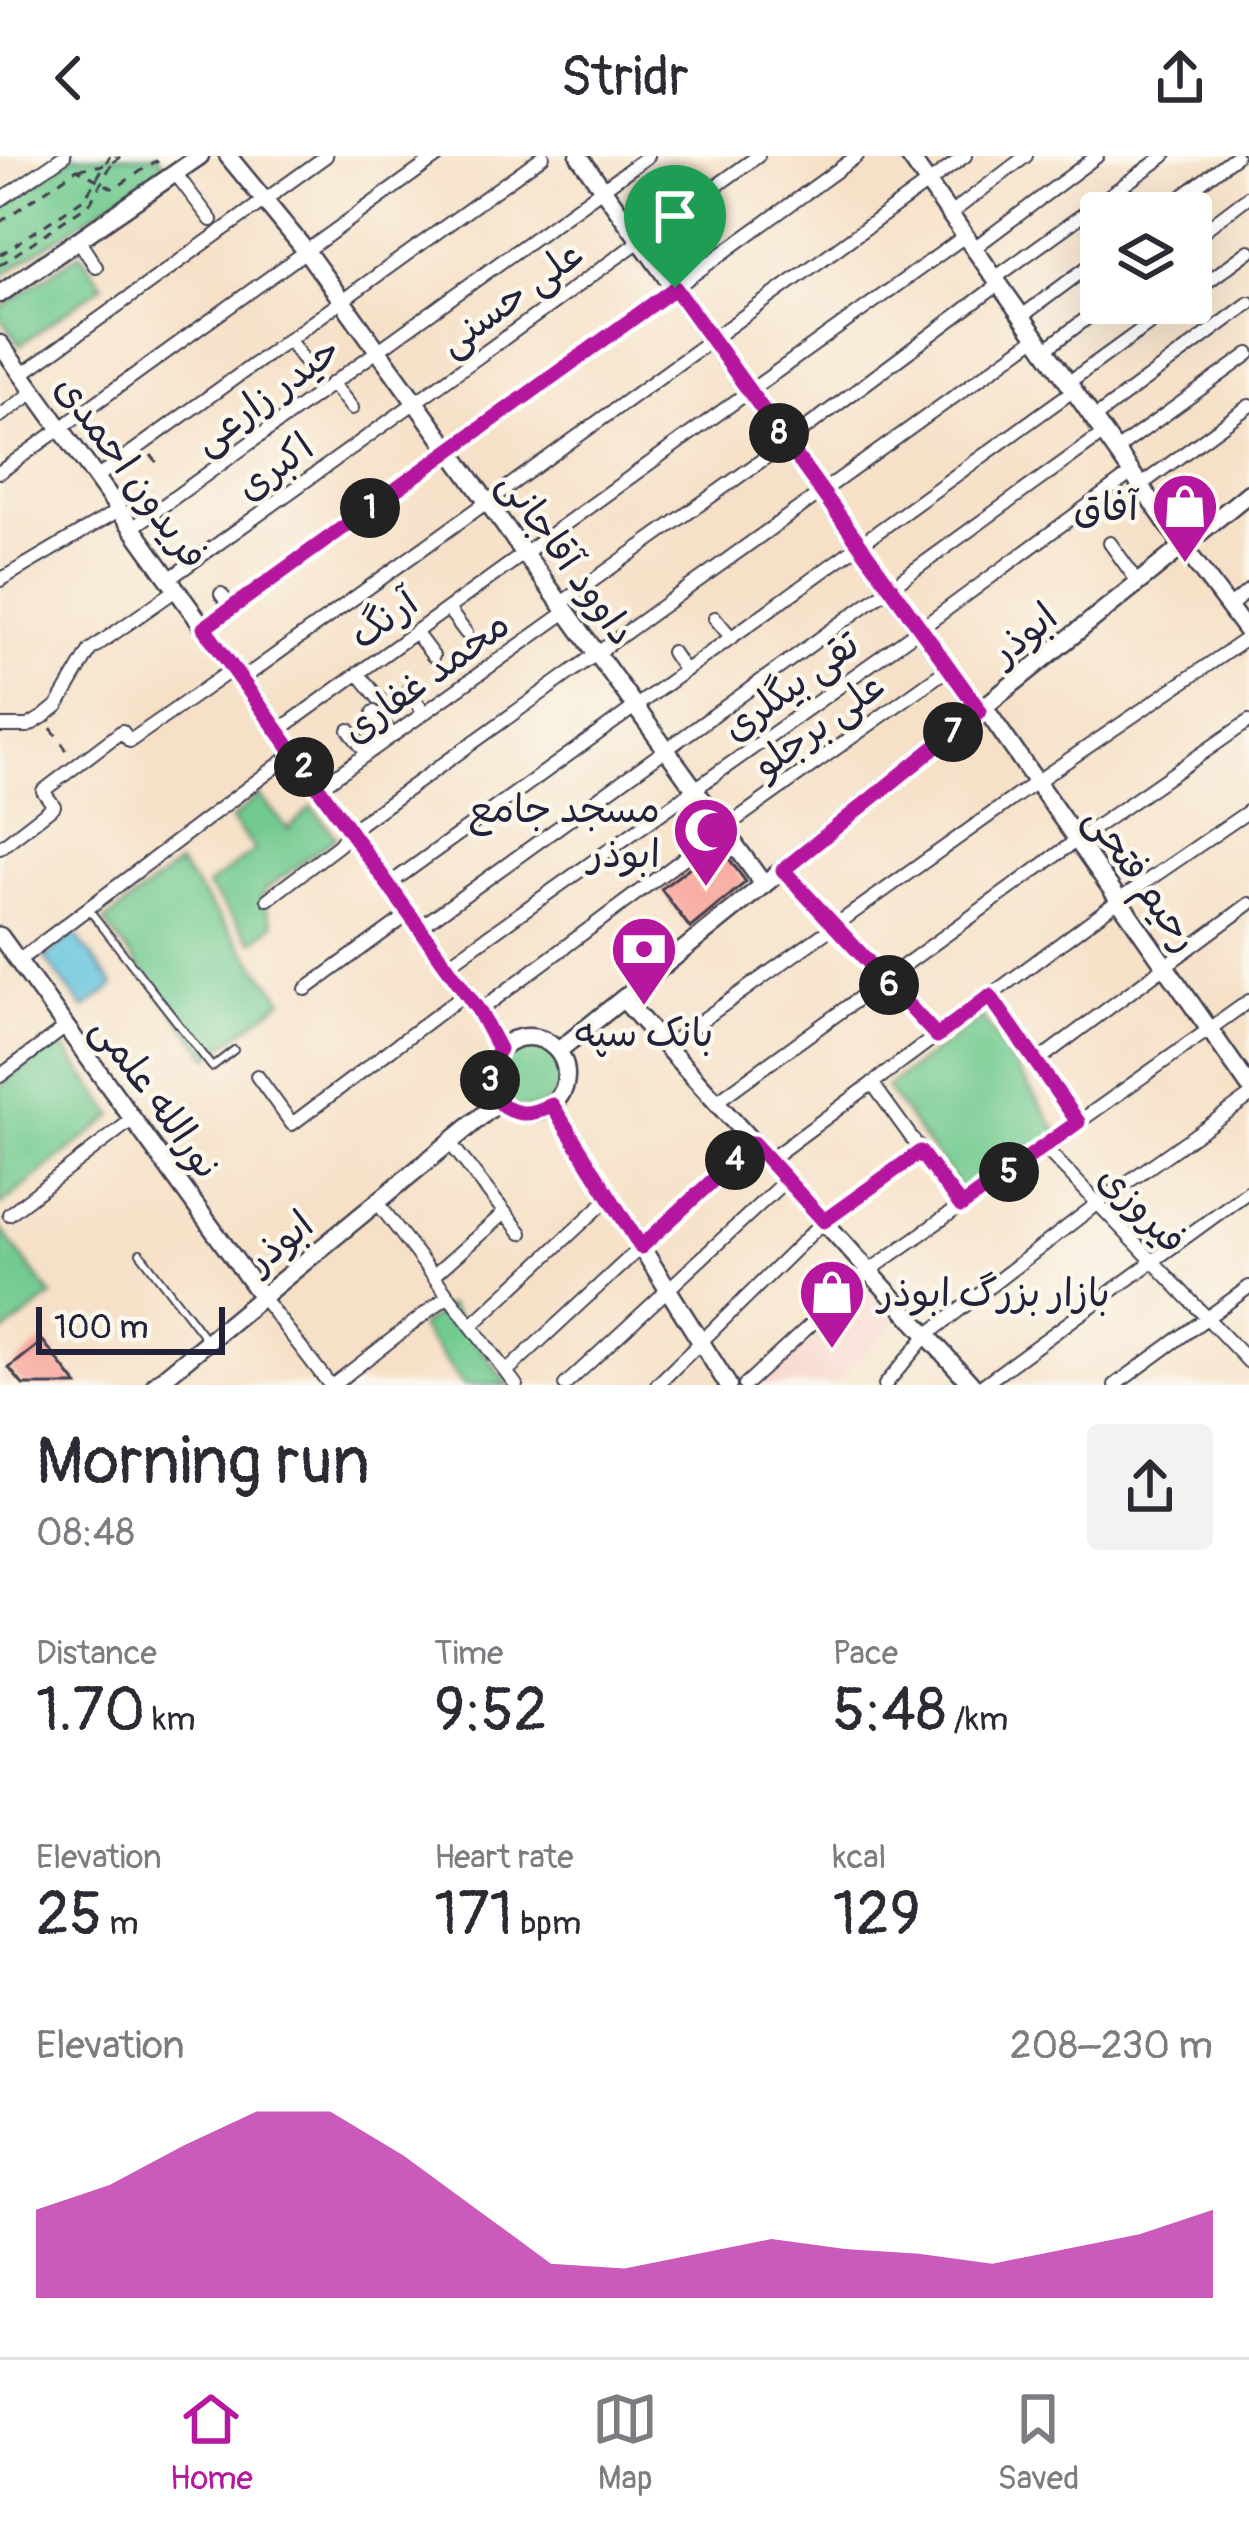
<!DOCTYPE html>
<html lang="en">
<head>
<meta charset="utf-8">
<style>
  :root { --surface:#fff; --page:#f2f2f3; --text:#2b2b33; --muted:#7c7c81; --line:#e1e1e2; --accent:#b5179e }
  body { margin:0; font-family:Pangolin,"Playpen Sans Arabic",sans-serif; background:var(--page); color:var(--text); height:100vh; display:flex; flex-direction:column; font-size:45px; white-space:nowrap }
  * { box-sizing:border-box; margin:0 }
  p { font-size:39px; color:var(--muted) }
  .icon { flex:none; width:66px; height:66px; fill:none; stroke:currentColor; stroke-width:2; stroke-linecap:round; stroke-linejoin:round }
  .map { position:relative; height:1229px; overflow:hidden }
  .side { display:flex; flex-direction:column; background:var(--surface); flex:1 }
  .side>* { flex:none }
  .fabs { position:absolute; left:1080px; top:36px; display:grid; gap:24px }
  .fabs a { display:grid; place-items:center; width:132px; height:132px; border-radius:12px; background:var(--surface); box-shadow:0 12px 48px #0002; font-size:60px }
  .scale { position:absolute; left:36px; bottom:30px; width:189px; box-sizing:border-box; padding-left:12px; border:6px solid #22223b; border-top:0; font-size:33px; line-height:42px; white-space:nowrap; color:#22223b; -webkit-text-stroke:9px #fbf7ec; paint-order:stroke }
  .pin { position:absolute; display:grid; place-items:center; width:102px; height:102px; color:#fff; margin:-123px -51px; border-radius:50% 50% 50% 0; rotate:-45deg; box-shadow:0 0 12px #0007 }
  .pin .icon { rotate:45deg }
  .km { position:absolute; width:60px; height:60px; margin:-30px; border-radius:50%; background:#222; color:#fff; font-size:33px; line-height:60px; text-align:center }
  .round { display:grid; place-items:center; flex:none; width:126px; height:126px; border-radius:12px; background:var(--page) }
  .summary { display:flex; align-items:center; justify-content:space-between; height:204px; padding:0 36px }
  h1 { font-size:66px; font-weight:600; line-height:90px }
  .figures { display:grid; grid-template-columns:repeat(3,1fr); gap:18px; height:204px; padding:12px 36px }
  .figures div { display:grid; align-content:center }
  .figures b { font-size:60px; font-weight:600 }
  .figures small { font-size:33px; font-weight:400 }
  .figures p { font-size:33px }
  .chart { height:336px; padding:24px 36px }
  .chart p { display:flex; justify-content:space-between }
  .chart svg { width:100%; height:216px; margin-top:12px; fill:var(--accent); opacity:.7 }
  header { display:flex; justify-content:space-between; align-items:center; height:156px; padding:0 36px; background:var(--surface); font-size:54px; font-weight:600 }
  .tabs { display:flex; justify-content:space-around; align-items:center; height:168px; border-top:3px solid var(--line); background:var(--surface); font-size:33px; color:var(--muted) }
  .tabs a { display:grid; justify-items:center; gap:6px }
  .tabs .on { color:var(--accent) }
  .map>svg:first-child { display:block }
  .built { fill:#f7d0c9 }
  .green { fill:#72ca90; stroke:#4a7666; stroke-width:3 }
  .water { fill:#60c3de; stroke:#41728c; stroke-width:3 }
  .building { fill:#f89f95 }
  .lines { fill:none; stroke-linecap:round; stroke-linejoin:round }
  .lane-casing { stroke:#423f50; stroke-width:10 }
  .street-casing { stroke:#423f50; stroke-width:16 }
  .secondary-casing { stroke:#423f50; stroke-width:21 }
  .path { stroke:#423f50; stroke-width:3; stroke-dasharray:9 9; stroke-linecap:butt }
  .lane { stroke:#fff; stroke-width:6 }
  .street { stroke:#fff; stroke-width:12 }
  .secondary { stroke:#fff; stroke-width:16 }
  .route-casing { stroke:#fff; stroke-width:24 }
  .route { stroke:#b5179e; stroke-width:15 }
  .labels { text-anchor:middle; stroke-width:9; stroke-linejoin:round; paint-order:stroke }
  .street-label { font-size:39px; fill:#22223b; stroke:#fbf7ec }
  .poi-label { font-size:39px; fill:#22223b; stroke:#fbf7ec; text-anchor:end }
</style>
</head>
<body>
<header><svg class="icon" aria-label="back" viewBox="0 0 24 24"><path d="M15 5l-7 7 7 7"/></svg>Stridr<svg class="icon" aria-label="share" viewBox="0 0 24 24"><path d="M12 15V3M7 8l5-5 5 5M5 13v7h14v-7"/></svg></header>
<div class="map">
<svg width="1249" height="1229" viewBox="0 0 1249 1229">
  <rect width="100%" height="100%" fill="#fbf7ec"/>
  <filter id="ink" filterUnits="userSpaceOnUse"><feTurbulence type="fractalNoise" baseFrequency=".00833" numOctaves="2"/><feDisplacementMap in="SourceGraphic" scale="24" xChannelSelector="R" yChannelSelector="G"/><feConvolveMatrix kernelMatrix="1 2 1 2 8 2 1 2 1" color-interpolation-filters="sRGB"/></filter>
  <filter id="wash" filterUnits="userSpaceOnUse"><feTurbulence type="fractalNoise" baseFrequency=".004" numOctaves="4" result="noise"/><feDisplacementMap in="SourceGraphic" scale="48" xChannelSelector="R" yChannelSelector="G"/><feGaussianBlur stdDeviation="2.7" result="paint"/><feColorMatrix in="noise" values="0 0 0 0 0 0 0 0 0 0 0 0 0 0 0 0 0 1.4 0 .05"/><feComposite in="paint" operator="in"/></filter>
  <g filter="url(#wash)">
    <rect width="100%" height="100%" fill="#f6e1c8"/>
    <path class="built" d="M869,1126L899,1161L834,1229H761Z"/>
    <path class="green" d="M73,0H158L165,10L0,121V50Z
      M80,97L103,129L20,189L0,161V153Z
      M259,639L288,673L312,651L336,681L266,733L261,742L274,768L253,786L207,730L255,694L231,664Z
      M178,708L283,844L209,901L104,766Z
      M982,861L1059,977L967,1042L886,931Z
      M59,885L114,959L0,1050V929Z
      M493 919a34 34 0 1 1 68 0a34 34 0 1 1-68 0Z
      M0,1072L52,1140L0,1180Z
      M448,1149L509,1229H463L419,1171Z"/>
    <path class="water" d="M75,778L114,830L84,853L44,801Z"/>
    <g id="blocks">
      <path class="building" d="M719,689L746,726L690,772L661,733Z
        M43,1185L77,1229H23L9,1212Z"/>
    </g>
  </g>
  <g filter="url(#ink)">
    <use href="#blocks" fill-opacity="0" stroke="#423f50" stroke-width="3"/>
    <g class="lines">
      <defs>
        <path id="lane" d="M90,755L212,911L234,894
          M140,1097L206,1183"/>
        <path id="street" d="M175,17L211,64
          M0,44L64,0
          M1160,57L1236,0
          M950,58L1026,0
          M1191,84L1249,40
          M79,85L96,111
          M974,92L1097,0
          M995,122L1164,0
          M1191,138L1249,95
          M1022,160L1101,101
          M288,183L308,210
          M1046,193L1107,147
          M21,219L326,0
          M1069,226L1178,147
          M332,227L352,252
          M0,260L34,236
          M1094,262L1249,147
          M1116,294L1249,198
          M0,316L438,0
          M96,322L543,0
          M1141,329L1249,250
          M132,372L648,0
          M1110,387L1138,426
          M169,423L758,0
          M0,424L119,354
          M221,438L232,453
          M560,448L786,287L999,128
          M1229,451L1249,434
          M448,453L466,477
          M715,462L730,480
          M204,473L857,0
          M415,476L433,500
          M672,496L684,514
          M358,517L379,543
          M241,524L965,0
          M408,534L424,557
          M374,556L393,580
          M0,570H28L43,561L58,549L90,494L176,434
          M349,574L367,598
          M278,575L965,80
          M319,632L566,456
          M0,692L54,650L43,635L122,575L130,585L233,513
          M783,714L937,880
          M388,729L1074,234
          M268,743L339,689L350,675L1037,181
          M419,772L1104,277
          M18,805L294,597
          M446,810L920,473L1132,317
          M306,833L409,758
          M990,840L1079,966
          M479,855L723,673L949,512
          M666,890L1036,626L1249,481
          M1036,906L1249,748
          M0,920L66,871
          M257,920L292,968L466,837
          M872,927L961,1050
          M716,946L1077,684L1249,565
          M450,987L521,1077
          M1044,991L1249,1206
          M769,1004L1119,744L1249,655
          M378,1047L516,1229
          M9,1058L133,963
          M433,1120L504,1057
          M262,1141L330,1229
          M471,1170L610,1041
          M506,1216L753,987
          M333,1229L448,1140
          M565,1229L786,1024
          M657,1229L824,1065L920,996
          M745,1229L869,1115L1249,845
          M885,1229L927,1179L1098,1047L1249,941
          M983,1229L1249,1035
          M1115,1229L1249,1131"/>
        <path id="secondary" d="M228,0L306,95L764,729
          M579,0L979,555
          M909,0L1183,390L1249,478
          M0,138L200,0
          M0,188L479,855L499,893
          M984,551L1249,930
          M0,780L262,1141
          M623,843L972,1229
          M490 919a38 38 0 1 1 76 0a38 38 0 1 1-76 0Z
          M558,895L1249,337
          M552,949L728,1229
          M155,1229L500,945"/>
      </defs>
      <use href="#lane" class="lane-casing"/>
      <use href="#street" class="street-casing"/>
      <use href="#secondary" class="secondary-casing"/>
      <path class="path" d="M113,6L122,0
        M78,13L104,9
        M0,66L77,13L114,33L156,5L160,10
        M0,99L85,42L110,0
        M0,109L91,46L116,0
        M151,299L158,308
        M51,572L70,599"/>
      <use href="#lane" class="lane"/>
      <use href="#street" class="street"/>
      <use href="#secondary" class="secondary"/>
    </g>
  </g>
  <g class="lines" filter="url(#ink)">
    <defs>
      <path id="route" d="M675,132L980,555L783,714L937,880L990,840L1078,966L961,1050L920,996L824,1065L753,987L641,1091L552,949C542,953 533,958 522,957C489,953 484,917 499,893L479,855L204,472Z"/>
    </defs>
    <use href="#route" class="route-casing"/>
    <use href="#route" class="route"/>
  </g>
  <defs>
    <symbol id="shop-pin" viewBox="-11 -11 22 30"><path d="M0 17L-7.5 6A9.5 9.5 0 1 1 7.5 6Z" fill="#b5179e" stroke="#fbf7ec"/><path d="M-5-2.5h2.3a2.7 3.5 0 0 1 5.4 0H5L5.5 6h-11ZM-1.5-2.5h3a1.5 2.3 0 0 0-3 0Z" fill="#fff"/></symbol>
    <symbol id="mosque-pin" viewBox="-11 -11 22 30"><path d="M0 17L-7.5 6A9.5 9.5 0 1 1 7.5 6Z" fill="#b5179e" stroke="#fbf7ec"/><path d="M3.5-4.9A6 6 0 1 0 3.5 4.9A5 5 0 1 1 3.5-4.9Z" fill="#fff"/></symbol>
    <symbol id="bank-pin" viewBox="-11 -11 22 30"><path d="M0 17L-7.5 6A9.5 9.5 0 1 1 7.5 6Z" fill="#b5179e" stroke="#fbf7ec"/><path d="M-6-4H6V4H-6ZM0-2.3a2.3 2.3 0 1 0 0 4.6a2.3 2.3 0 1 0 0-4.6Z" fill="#fff"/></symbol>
  </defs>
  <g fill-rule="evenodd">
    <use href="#shop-pin" x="1147" y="312" width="76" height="104"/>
    <use href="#mosque-pin" x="668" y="636" width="76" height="104"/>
    <use href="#bank-pin" x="606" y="755" width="76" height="104"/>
    <use href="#shop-pin" x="794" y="1098" width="76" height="104"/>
  </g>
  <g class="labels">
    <g class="street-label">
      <text transform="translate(510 141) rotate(-36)" y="14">علی حسنی</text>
      <text transform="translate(266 238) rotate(-36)" y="14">حیدر زارعی</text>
      <text transform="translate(274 310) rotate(-36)" y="14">اکبری</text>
      <text transform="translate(132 315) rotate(54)" y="14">فریدون احمدی</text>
      <text transform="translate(568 401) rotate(54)" y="14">داوود آقاجانی</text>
      <text transform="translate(383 462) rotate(-36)" y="14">آرنگ</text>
      <text transform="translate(1023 477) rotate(-39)" y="14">ابوذر</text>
      <text transform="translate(425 520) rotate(-36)" y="14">محمد غفاری</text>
      <text transform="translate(790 529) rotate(-36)" y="14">تقی بیگلری</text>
      <text transform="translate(818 568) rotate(-36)" y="14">علی برجلو</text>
      <text transform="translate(1143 722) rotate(55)" y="14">رحیم فتحی</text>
      <text transform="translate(158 941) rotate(54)" y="14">نورالله علمی</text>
      <text transform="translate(1143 1052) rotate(46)" y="14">فیروزی</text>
      <text transform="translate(279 1085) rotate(-39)" y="14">ابوذر</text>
    </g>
    <g class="poi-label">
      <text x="1138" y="364">آفاق</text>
      <text x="660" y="666">مسجد جامع<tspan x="660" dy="45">ابوذر</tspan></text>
      <text x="644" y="890" text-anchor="middle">بانک سپه</text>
      <text x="878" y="1150" text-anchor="start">بازار بزرگ ابوذر</text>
    </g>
  </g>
</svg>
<div class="fabs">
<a><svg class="icon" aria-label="layers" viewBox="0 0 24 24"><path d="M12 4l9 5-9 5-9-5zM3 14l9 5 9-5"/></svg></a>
</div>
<div class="scale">100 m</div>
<div class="pin" style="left:675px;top:132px;background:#1e9e55"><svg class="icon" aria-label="arrive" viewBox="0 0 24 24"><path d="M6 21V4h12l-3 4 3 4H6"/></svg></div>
<b class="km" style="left:370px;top:352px">1</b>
<b class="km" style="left:304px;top:611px">2</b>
<b class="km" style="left:490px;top:924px">3</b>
<b class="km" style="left:735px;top:1004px">4</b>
<b class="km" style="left:1009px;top:1016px">5</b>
<b class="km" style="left:889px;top:829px">6</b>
<b class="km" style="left:953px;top:576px">7</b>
<b class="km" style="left:779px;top:277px">8</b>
</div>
<section class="side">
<div class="summary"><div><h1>Morning run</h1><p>08:48</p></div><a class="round"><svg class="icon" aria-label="share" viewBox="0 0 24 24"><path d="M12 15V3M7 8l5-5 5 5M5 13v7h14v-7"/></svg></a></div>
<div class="figures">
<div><p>Distance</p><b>1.70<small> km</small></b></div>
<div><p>Time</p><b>9:52</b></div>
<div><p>Pace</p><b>5:48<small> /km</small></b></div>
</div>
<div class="figures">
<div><p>Elevation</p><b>25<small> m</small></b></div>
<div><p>Heart rate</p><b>171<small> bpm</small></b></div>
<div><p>kcal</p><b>129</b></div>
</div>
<div class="chart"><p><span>Elevation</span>208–230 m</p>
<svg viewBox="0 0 160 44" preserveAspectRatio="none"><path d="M0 44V26L10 21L20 13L30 6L40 6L50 15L60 26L70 37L80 38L90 35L100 32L110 34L120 35L130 37L140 34L150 31L160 26V44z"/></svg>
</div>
</section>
<nav class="tabs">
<a class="on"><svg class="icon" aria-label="home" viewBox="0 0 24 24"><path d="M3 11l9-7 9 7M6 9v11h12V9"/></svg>Home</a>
<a><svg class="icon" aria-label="map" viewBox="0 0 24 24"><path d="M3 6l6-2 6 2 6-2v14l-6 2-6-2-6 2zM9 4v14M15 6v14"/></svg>Map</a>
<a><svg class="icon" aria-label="saved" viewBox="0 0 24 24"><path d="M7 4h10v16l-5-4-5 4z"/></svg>Saved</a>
</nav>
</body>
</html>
